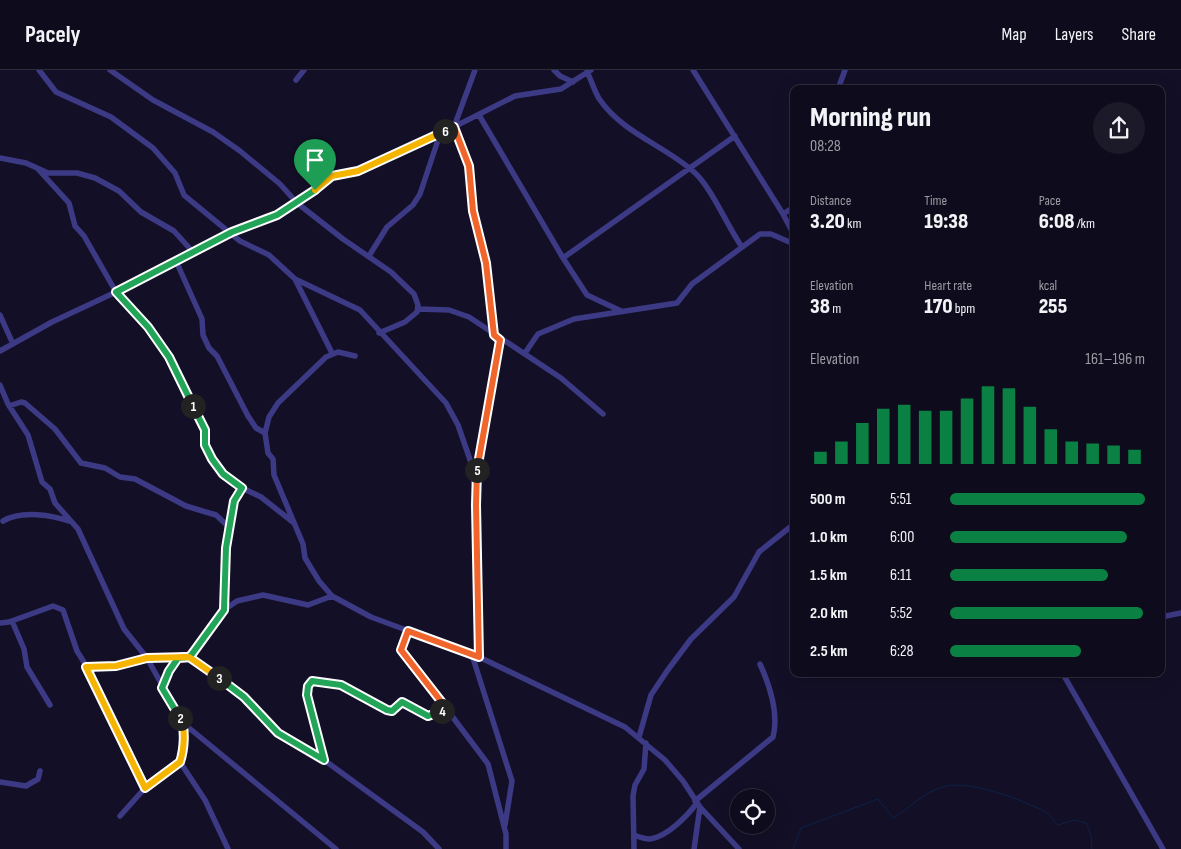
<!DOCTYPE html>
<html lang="en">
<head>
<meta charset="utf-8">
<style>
  :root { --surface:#0e0b1c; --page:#1c1929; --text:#f1f3f6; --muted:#9b9ba3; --line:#2e2b3b; --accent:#0b8043 }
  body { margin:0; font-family:"Sofia Sans Condensed",sans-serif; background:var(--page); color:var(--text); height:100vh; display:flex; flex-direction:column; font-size:19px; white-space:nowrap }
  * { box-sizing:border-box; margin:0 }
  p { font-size:16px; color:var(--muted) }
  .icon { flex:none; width:28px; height:28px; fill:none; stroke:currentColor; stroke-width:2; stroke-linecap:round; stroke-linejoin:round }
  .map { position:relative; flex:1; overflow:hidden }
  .panel { position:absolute; left:790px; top:15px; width:375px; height:592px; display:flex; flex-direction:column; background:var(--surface); border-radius:10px; box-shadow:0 5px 20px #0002,0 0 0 1px var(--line) }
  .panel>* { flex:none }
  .controls { position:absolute; left:730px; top:719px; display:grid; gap:10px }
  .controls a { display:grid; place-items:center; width:45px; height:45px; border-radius:50%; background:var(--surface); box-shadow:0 5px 20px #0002,0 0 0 1px var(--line); font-size:25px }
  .pin { position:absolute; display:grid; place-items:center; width:42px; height:42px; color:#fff; margin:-51px -21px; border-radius:50% 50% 50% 0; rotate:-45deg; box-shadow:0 0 5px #0007 }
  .pin .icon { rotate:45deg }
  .km { position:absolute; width:25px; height:25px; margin:-12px; border-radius:50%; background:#222; color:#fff; font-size:14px; line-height:25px; text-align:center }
  .round { display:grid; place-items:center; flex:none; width:52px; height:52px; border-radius:26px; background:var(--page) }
  .summary { display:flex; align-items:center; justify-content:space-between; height:85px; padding:0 20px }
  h1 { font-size:28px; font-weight:800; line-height:38px }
  .stats { display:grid; grid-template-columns:repeat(3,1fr); gap:8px; height:85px; padding:5px 20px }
  .stats div { display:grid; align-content:center }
  .stats b { font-size:21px; font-weight:800 }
  .stats small { font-size:14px; font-weight:400 }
  .stats p { font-size:14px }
  .chart { height:140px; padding:10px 20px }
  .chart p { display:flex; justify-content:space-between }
  .chart svg { width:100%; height:90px; margin-top:5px; stroke:var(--accent); stroke-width:6 }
  ul { padding:0 20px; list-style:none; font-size:16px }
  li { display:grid; grid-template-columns:80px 60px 1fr; align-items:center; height:38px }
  li i { height:12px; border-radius:6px; background:var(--accent) }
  header { display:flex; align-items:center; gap:30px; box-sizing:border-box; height:70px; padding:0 25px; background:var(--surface); border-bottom:1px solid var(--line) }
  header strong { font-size:24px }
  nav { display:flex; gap:28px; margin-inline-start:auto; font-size:18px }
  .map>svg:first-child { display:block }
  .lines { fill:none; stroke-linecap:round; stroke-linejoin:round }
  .stream { stroke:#0c2248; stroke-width:1 }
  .minor { stroke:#3d3a85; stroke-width:5.5 }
  .split-1-casing { stroke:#fff; stroke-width:10 }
  .split-2-casing { stroke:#fff; stroke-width:10 }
  .split-3-casing { stroke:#fff; stroke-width:10 }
  .split-4-casing { stroke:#fff; stroke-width:10 }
  .split-5-casing { stroke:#fff; stroke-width:10 }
  .split-6-casing { stroke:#fff; stroke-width:10 }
  .split-7-casing { stroke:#fff; stroke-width:10 }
  .split-1 { stroke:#22a559; stroke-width:6 }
  .split-2 { stroke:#22a559; stroke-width:6 }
  .split-3 { stroke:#f5b400; stroke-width:6 }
  .split-4 { stroke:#22a559; stroke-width:6 }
  .split-5 { stroke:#f0652b; stroke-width:6 }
  .split-6 { stroke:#f0652b; stroke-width:6 }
  .split-7 { stroke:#f5b400; stroke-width:6 }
</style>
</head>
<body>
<header>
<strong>Pacely</strong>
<nav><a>Map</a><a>Layers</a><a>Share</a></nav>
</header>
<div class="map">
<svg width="1181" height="779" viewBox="0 0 1181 779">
  <rect width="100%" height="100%" fill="#130f26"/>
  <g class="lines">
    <path class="stream" d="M793,779L801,758L878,729L893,748C910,738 923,723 942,717C967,709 1022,729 1045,742C1050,744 1054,751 1058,755L1074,750L1086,753L1091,765L1092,779"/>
    <path class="minor" d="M39,0L56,22L111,47L153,78L175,103L184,125L240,171L269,185L295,209L360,240L446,333L458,355L476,407
      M110,0L153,30L213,62L240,81L280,114L297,133L343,169L391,202L414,224L418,235L417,242L405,252L379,263
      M475,0L454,57L469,97L473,141L486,193L494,265
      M554,0L560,6L573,12
      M693,0L783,144L794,165
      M587,2C592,11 594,21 600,30C623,63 665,76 694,102C712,118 727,156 742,177
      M296,10L304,0
      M838,19L845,0
      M479,45L563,188L587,225L621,241
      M0,88L26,93L48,103H77L95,108L119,121L141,142L174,161L192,181
      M38,99L69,133L75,156L84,166L116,222L148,257L169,287L205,361V375L216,396L236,415L261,427L294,453
      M783,144L794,137
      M369,186L387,157L413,135L420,124L440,64
      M563,188L735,66
      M176,191L202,249L203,265L209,278L217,286L248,346L256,358L265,363
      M295,209L332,283
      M418,239L449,240L469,247L561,308L603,344
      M0,245L13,274
      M0,281L52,252L116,222L232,162L277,145L310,125L332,106L358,101L440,64L515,26L561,19L591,0
      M525,283L538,264L574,249L677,233L692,214L760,164H771L794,174
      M355,286L338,282L326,287L278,333L269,347L265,363L268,383L273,389L274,405L303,474L305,488L319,511L332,526L371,547L479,587L625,657L665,690L683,711L700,737L739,779
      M0,315L8,334L28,365L42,412L50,419L55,433L78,459L124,559L147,588L183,653L336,779
      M9,336L21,332L25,333L55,359L81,393L105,398L120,407L135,409L186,436L216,445L230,458
      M3,451C22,440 52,445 72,452
      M224,540C225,507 223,445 242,418
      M1161,547L1181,543
      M12,551L24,579L27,597L50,635
      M0,553L9,552L53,536L63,540L77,581L87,597L145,718
      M408,561L401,582L409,589L488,694L506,764V779
      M472,585L512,711L505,755
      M189,587L243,627L278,663L324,690L423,762L439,779
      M479,587L476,407L501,270
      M87,597H116L147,588L189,587L224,540L237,531L263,525L308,535L332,526
      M1063,604L1163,779
      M162,617L169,601L179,588
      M639,667L651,625L667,601L691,569L734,527L759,482L794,454
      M324,690L307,625L308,616L313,611L341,615L390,641L402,632L428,646L447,639
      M180,692L205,730L228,779
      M0,712L26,716L38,709L40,701
      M695,731L773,667C779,644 769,614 760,594
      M120,746L145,718L180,692L183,653
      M634,765C639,767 644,769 650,769C667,767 687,746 697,733
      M634,779L633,726L635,715L644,699L646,673
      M694,779L700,737"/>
  </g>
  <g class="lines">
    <defs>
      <path id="split-1" d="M193,336L169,287L148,257L116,222L232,162L277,145L315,120"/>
      <path id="split-2" d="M180,648L162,618L169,601L178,588L189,587L192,584L224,540L226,478L234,431L242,418L223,404L212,389L205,375V360L193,336"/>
      <path id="split-3" d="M180,648C186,659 184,680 180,692L145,718L86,597L116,596L147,588L189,587L219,608"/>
      <path id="split-4" d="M219,608L244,627L278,663L324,690L307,625L308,616L312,611L341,615L387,640L392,641L402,632L428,646L442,641"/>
      <path id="split-5" d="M442,641L447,639L401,580L408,561L479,587L476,435L477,400"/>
      <path id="split-6" d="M445,61L454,57L469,96L473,141L486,193L494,265L500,270L477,400"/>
      <path id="split-7" d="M315,120L332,106L358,101L445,61"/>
    </defs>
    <use href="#split-1" class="split-1-casing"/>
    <use href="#split-2" class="split-2-casing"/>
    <use href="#split-3" class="split-3-casing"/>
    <use href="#split-4" class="split-4-casing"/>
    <use href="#split-5" class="split-5-casing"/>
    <use href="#split-6" class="split-6-casing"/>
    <use href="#split-7" class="split-7-casing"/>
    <use href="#split-1" class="split-1"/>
    <use href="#split-2" class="split-2"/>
    <use href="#split-3" class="split-3"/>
    <use href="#split-4" class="split-4"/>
    <use href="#split-5" class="split-5"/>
    <use href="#split-6" class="split-6"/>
    <use href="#split-7" class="split-7"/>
  </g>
</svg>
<div class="controls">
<a><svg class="icon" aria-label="locate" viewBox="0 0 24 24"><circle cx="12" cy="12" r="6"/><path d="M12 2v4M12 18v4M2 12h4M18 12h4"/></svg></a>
</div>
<div class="pin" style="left:315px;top:120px;background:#1e9e55"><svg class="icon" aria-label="arrive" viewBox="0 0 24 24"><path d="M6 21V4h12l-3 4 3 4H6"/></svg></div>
<b class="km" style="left:193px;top:336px">1</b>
<b class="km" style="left:180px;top:648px">2</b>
<b class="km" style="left:219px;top:608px">3</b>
<b class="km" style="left:442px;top:641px">4</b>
<b class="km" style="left:477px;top:400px">5</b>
<b class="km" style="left:445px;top:61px">6</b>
<section class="panel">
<div class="summary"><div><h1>Morning run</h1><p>08:28</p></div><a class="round"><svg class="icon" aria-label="share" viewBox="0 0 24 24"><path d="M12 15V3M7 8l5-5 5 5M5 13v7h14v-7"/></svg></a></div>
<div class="stats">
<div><p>Distance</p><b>3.20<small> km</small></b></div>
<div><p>Time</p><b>19:38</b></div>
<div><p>Pace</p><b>6:08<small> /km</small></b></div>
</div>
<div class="stats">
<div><p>Elevation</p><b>38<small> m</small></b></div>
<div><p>Heart rate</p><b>170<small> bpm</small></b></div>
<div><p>kcal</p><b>255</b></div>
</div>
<div class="chart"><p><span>Elevation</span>161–196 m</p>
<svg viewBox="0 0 160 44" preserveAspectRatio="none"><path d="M5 44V38M15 44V33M25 44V24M35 44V17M45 44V15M55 44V18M65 44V18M75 44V12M85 44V6M95 44V7M105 44V16M115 44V27M125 44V33M135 44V34M145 44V35M155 44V37"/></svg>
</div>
<ul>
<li><b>500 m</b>5:51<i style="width:100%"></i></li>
<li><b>1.0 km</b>6:00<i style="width:91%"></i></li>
<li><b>1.5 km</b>6:11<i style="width:81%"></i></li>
<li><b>2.0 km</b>5:52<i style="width:99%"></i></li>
<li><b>2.5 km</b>6:28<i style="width:67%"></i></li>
</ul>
</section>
</div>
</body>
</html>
